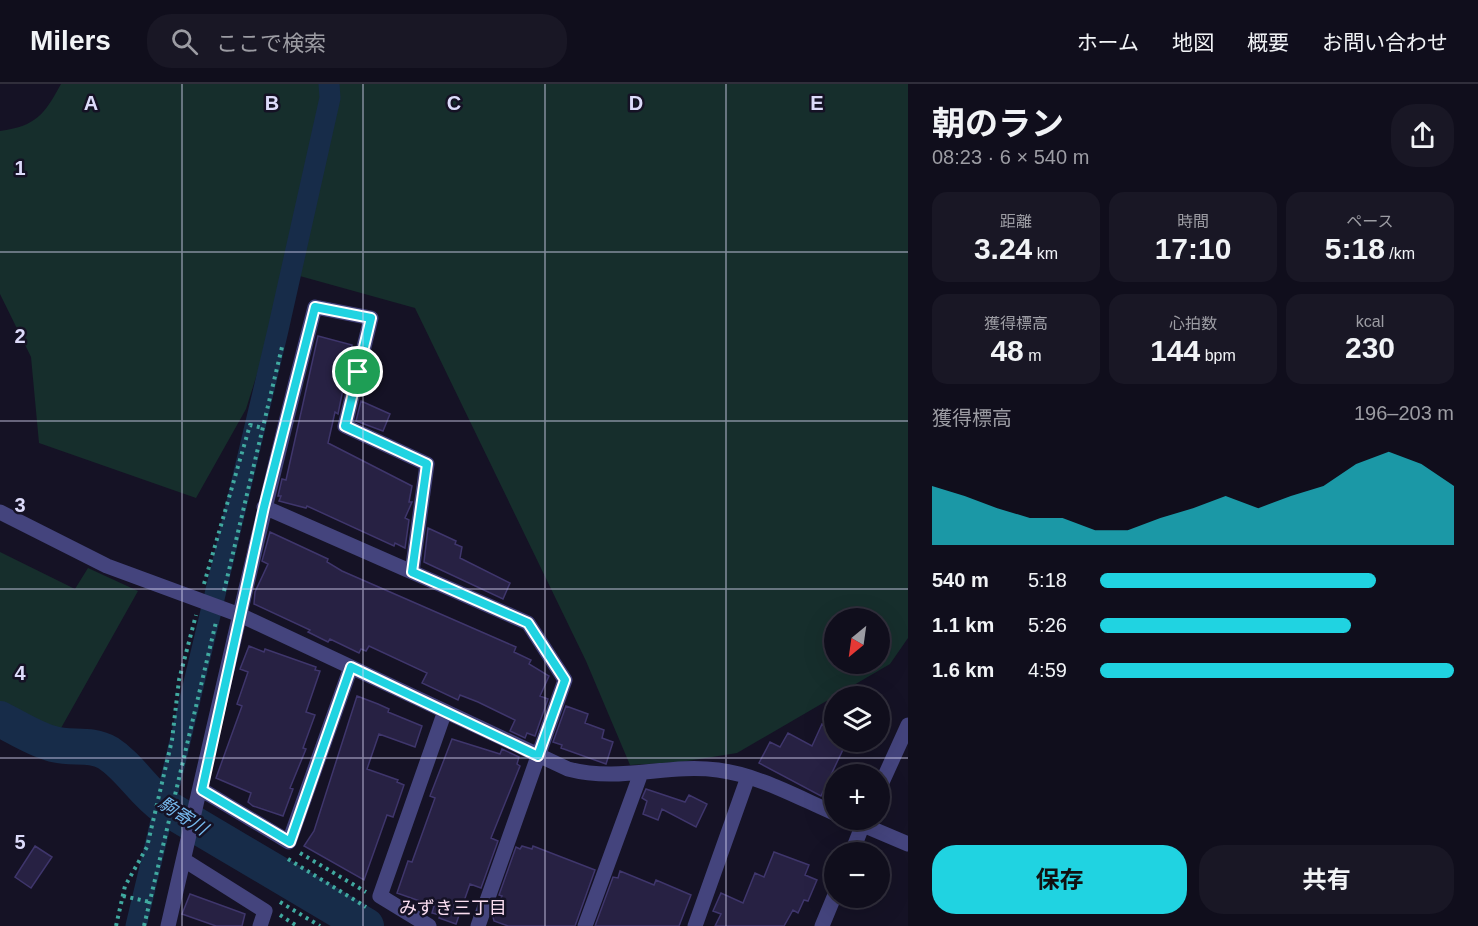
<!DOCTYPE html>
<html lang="ja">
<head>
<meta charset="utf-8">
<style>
  :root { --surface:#100e1c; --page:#191725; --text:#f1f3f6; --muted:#9c9ca3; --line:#302e3b; --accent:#20d3e1 }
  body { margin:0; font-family:Arial,"Noto Sans JP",sans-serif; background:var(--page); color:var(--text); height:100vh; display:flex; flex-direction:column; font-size:22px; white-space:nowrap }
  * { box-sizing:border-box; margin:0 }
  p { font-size:20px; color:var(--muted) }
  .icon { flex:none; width:33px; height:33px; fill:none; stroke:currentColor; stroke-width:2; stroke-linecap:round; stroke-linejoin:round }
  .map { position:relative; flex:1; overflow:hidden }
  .side { display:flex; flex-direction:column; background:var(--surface); width:570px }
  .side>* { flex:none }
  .needle { width:39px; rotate:209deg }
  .fabs { position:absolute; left:824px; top:524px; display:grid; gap:12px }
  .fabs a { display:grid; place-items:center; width:66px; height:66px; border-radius:50%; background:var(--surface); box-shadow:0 6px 24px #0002,0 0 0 2px var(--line); font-size:30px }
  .pin { position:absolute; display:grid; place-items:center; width:51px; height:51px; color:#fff; margin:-26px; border:3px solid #fff; border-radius:50%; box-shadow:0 2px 6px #0007 }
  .round { display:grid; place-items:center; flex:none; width:63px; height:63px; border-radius:24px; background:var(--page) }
  .headline { display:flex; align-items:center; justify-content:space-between; height:102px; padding:0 24px }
  h1 { font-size:33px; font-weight:700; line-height:45px }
  .figures { display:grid; grid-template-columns:repeat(3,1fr); gap:9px; height:102px; padding:6px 24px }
  .figures div { display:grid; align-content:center; border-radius:15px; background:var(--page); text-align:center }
  .figures b { font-size:30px; font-weight:700 }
  .figures small { font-size:16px; font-weight:400 }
  .figures p { font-size:16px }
  .chart { height:168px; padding:12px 24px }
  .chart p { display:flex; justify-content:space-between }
  .chart svg { width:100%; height:108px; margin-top:6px; fill:var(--accent); opacity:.7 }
  .primary-button { display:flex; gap:12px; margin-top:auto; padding:12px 24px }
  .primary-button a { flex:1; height:69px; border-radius:24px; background:var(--accent); color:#111; font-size:24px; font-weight:700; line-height:69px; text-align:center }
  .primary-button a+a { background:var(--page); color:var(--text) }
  ul { padding:0 24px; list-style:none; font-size:20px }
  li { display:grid; grid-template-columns:96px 72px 1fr; align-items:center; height:45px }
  li i { height:15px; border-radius:8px; background:var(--accent) }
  header { display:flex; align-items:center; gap:36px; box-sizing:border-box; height:84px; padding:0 30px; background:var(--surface); border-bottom:2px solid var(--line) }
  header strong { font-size:28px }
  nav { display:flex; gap:33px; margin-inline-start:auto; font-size:21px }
  .search { width:420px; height:54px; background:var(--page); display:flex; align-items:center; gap:15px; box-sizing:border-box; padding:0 21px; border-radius:24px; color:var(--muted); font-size:22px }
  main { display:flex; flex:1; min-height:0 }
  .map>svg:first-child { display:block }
  .green { fill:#162e2c; fill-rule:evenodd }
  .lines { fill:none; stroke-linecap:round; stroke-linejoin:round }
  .canal { stroke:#172c49; stroke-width:21 }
  .river { stroke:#172c49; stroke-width:36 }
  .building { fill:#272143; stroke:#3f366c; stroke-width:1.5 }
  .path { stroke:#40a9a0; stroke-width:4; stroke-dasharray:3 4.5; stroke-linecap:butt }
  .minor { stroke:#44447d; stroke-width:15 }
  .tertiary { stroke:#44447d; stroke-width:15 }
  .route-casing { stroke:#fff; stroke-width:12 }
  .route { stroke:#20d3e1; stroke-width:8 }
  .grid { fill:none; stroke:#dddbfa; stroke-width:1.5; stroke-opacity:0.55 }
  .labels { text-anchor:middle; stroke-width:5; stroke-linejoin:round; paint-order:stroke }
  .water-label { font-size:18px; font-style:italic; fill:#76b9ed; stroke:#151225 }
  .neighbourhood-label { font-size:18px; fill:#faddf0; stroke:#151225 }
  .grid-label { font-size:20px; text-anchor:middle; font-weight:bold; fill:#dddbfa; stroke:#151225; stroke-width:5; stroke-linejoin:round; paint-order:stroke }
</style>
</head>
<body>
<header>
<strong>Milers</strong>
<div class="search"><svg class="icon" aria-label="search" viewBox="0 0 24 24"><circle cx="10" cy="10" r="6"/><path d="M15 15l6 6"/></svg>ここで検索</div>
<nav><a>ホーム</a><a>地図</a><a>概要</a><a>お問い合わせ</a></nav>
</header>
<main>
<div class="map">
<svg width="908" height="842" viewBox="0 0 908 842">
  <rect width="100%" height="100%" fill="#151225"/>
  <path class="green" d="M61,0H908V554L890,580L737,669L681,678L630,681L586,577L415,224L289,189L246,325L196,414L39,359L31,273L0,210V47C36,42 44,31 61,0ZM834,534H879V579H834Z
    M0,468L75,505L88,484L138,507L56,653L0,626Z"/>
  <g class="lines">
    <path class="canal" d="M136,842L278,246L330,14L329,0"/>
    <path class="river" d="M0,635C16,643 33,654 50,659C70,666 89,658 108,669C130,683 143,708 165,723L366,842"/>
  </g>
  <path class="building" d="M318,252L352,261L338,330L335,328L328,359L412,402L409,418H412L405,434L409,436L405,464L395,459L394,462L307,422L306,424L279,417L281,412H278L282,395L286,396Z
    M361,317L390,330L383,347L356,337Z
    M428,444L456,457L455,460L462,463L460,474L510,499L503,515L424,478Z
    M270,448L328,475L327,478L342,487L516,563L514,568L531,576L529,580L549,592L540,612L548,615L535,652L527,649L525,654L510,647L515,636L478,618L460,611L458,616L422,599L427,589L369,562L366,567L361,565L359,569L330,555L328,558L308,548L310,546L254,520L255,508L268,480L262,477Z
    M249,562L264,568L265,565L316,583L315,586L320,587L306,628L315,631L303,664L306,665L290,704L293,705L283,732L253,722L248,718L251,709L216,694L242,622L237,620L248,588L240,585Z
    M357,612L378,620L389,625L388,628L422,642L415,663L379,650L367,685L398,696L397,698L404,701L393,733L387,731L364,796L304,762L314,747Z
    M566,622L588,630L585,639L604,646L602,654L613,658L606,680L561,664L562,661L553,658Z
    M822,640L834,646V657H847L821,712L759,679L770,658L780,663L788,649L812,662Z
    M452,655L500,670L502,665L519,673L517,680L520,682L491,754L498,757L481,804L470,800L456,840L439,834L440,831L432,829L434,822L397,809L408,777L412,778L435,714L430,712Z
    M646,705L685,718L689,711L707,720L696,743L662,725L658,736L643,730L647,717L642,714Z
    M35,762L52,773L31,804L15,793Z
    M522,762L532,765L533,762L595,786L575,842H508L494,837L493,833L502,812L499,811L516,763L520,765Z
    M774,768L809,781L805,791L817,796L808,817L804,816L798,829L793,826L784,842H715L721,830L713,827L721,809L743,819L755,789L764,793Z
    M620,787L654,801L656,796L691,811L679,842H595L613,793L618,794Z
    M190,810L245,830L242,842H216L182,830Z"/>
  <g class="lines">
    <path class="path" d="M204,500L250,341L263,344
      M224,507L282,263
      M300,769L366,808
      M288,775L366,823
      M123,812L150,818
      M280,818L320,842
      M280,831L297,842
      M116,842L125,802L147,763L172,656L179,596L196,531
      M144,842L216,538"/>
    <path class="minor" d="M264,423L528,539L565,596L478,842
      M0,428L107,482L240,531L568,685C621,699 667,679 718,686C758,691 797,713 834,729
      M202,706L289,758L351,583
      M849,735L908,760
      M184,776L265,827L260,842
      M168,842C216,635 262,428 315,223L371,234L345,342L427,380L412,488
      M429,842L380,812L445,627
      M585,842L641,689
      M695,842L748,693"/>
    <path class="tertiary" d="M879,705L908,641
      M852,768L865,735
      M822,842L834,813"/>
  </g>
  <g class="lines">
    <defs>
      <path id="route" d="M315,223L371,234L345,342L427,380L412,488L528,539L565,596L538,672L351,583L290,758L202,706L264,423Z"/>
    </defs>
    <use href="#route" class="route-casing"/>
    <use href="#route" class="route"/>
  </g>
  <path class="grid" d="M182,0V842M363,0V842M545,0V842M726,0V842M0,168H908M0,337H908M0,505H908M0,674H908"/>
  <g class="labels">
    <g class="water-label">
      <text transform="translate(183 732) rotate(33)" y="6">駒寄川</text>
    </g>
    <g class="neighbourhood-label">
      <text x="453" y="830">みずき三丁目</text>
    </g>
  </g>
  <g class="grid-label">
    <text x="91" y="26">A</text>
    <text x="272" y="26">B</text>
    <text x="454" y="26">C</text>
    <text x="636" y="26">D</text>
    <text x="817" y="26">E</text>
    <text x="20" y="91">1</text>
    <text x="20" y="259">2</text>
    <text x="20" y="428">3</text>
    <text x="20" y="596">4</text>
    <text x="20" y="765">5</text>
  </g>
</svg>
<div class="fabs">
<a><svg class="needle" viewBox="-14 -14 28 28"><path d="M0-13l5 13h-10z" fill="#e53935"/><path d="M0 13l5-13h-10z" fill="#9c9ca3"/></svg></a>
<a><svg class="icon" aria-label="layers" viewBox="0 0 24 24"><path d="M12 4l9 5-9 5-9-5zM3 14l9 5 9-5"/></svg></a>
<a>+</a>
<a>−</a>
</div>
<div class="pin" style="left:358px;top:288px;background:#1e9e55"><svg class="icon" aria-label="arrive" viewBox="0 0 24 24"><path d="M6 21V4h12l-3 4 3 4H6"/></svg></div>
</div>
<section class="side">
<div class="headline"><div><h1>朝のラン</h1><p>08:23 · 6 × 540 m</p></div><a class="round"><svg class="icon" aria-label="share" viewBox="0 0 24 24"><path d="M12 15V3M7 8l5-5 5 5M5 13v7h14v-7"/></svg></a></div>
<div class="figures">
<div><p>距離</p><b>3.24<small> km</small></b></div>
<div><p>時間</p><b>17:10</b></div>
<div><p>ペース</p><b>5:18<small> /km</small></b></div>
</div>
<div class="figures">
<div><p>獲得標高</p><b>48<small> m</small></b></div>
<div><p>心拍数</p><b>144<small> bpm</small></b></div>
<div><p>kcal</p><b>230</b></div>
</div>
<div class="chart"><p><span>獲得標高</span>196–203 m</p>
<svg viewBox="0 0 160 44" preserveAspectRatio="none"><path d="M0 44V20L10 24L20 29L30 33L40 33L50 38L60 38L70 33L80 29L90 24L100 29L110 24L120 20L130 11L140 6L150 11L160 20V44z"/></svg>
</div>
<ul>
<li><b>540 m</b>5:18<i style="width:78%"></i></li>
<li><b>1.1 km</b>5:26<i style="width:71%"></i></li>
<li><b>1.6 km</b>4:59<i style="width:100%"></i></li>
</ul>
<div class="primary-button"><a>保存</a><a>共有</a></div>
</section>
</main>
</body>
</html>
